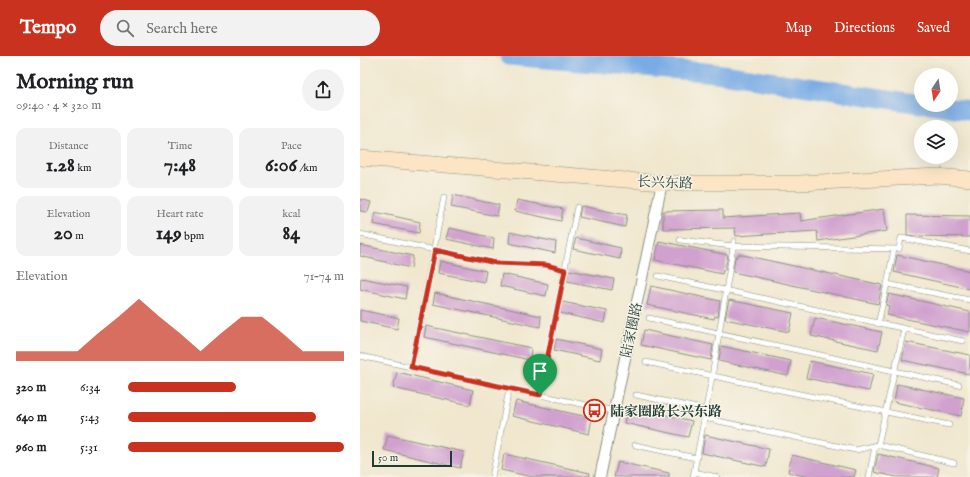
<!DOCTYPE html>
<html lang="en">
<head>
<meta charset="utf-8">
<style>
  :root { --surface:#fff; --page:#f2f2f2; --text:#202124; --muted:#757577; --accent:#c8321e }
  body { margin:0; font-family:"IM FELL English","Noto Serif SC",serif; background:var(--page); color:var(--text); height:100vh; display:flex; flex-direction:column; font-size:15px; white-space:nowrap }
  * { box-sizing:border-box; margin:0 }
  p { font-size:13px; color:var(--muted) }
  .icon { flex:none; width:22px; height:22px; fill:none; stroke:currentColor; stroke-width:2; stroke-linecap:round; stroke-linejoin:round }
  .map { position:relative; flex:1; overflow:hidden }
  .drawer { display:flex; flex-direction:column; background:var(--surface); width:360px }
  .drawer>* { flex:none }
  .needle { width:26px; rotate:192deg }
  .buttons { position:absolute; left:554px; top:12px; display:grid; gap:8px }
  .buttons a { display:grid; place-items:center; width:44px; height:44px; border-radius:50%; background:var(--surface); box-shadow:0 4px 16px #0002; font-size:20px }
  .scale { position:absolute; left:12px; bottom:10px; width:80px; box-sizing:border-box; padding-left:4px; border:2px solid #1f3d34; border-top:0; font-size:11px; line-height:14px; white-space:nowrap; color:#1f3d34; -webkit-text-stroke:3px #f7f3e8; paint-order:stroke }
  .pin { position:absolute; display:grid; place-items:center; width:34px; height:34px; color:#fff; margin:-41px -17px; border-radius:50% 50% 50% 0; rotate:-45deg; box-shadow:0 0 4px #0007 }
  .pin .icon { rotate:45deg }
  .round { display:grid; place-items:center; flex:none; width:42px; height:42px; border-radius:21px; background:var(--page) }
  .overview { display:flex; align-items:center; justify-content:space-between; height:68px; padding:0 16px }
  h1 { font-size:22px; font-weight:700; line-height:30px }
  .metrics { display:grid; grid-template-columns:repeat(3,1fr); gap:6px; height:68px; padding:4px 16px }
  .metrics div { display:grid; align-content:center; border-radius:10px; background:var(--page); text-align:center }
  .metrics b { font-size:20px; font-weight:700 }
  .metrics small { font-size:11px; font-weight:400 }
  .metrics p { font-size:11px }
  .chart { height:112px; padding:8px 16px }
  .chart p { display:flex; justify-content:space-between }
  .chart svg { width:100%; height:72px; margin-top:4px; fill:var(--accent); opacity:.7 }
  ul { padding:0 16px; list-style:none; font-size:13px }
  li { display:grid; grid-template-columns:64px 48px 1fr; align-items:center; height:30px }
  li i { height:10px; border-radius:5px; background:var(--accent) }
  header { display:flex; align-items:center; gap:24px; box-sizing:border-box; height:56px; padding:0 20px; background:var(--accent); color:#fff }
  header strong { font-size:19px }
  nav { display:flex; gap:22px; margin-inline-start:auto; font-size:14px }
  .search { width:280px; height:36px; background:var(--page); display:flex; align-items:center; gap:10px; box-sizing:border-box; padding:0 14px; border-radius:22px; color:var(--muted); font-size:15px }
  main { display:flex; flex:1; min-height:0 }
  .map>svg:first-child { display:block }
  .lines { fill:none; stroke-linecap:round; stroke-linejoin:round }
  .river { stroke:#79abe5; stroke-width:19 }
  .building { fill:#d0a0cf }
  .lane-casing { stroke:#889281; stroke-width:6 }
  .street-casing { stroke:#889281; stroke-width:12 }
  .secondary-casing { stroke:#889281; stroke-width:16 }
  .lane { stroke:#fff; stroke-width:5 }
  .street { stroke:#fff; stroke-width:10 }
  .secondary { stroke:#fce5c4; stroke-width:15 }
  .route-casing { stroke:#fff; stroke-width:8 }
  .route { stroke:#c8321e; stroke-width:5 }
  .labels { text-anchor:middle; stroke-width:3; stroke-linejoin:round; paint-order:stroke }
  .street-label { font-size:14px; fill:#1f3d34; stroke:#f7f3e8 }
  .poi-label { font-size:14px; font-weight:bold; fill:#1f3d34; stroke:#f7f3e8; text-anchor:start }
</style>
</head>
<body>
<header>
<strong>Tempo</strong>
<div class="search"><svg class="icon" aria-label="search" viewBox="0 0 24 24"><circle cx="10" cy="10" r="6"/><path d="M15 15l6 6"/></svg>Search here</div>
<nav><a>Map</a><a>Directions</a><a>Saved</a></nav>
</header>
<main>
<section class="drawer">
<div class="overview"><div><h1>Morning run</h1><p>09:40 · 4 × 320 m</p></div><a class="round"><svg class="icon" aria-label="share" viewBox="0 0 24 24"><path d="M12 15V3M7 8l5-5 5 5M5 13v7h14v-7"/></svg></a></div>
<div class="metrics">
<div><p>Distance</p><b>1.28<small> km</small></b></div>
<div><p>Time</p><b>7:48</b></div>
<div><p>Pace</p><b>6:06<small> /km</small></b></div>
</div>
<div class="metrics">
<div><p>Elevation</p><b>20<small> m</small></b></div>
<div><p>Heart rate</p><b>149<small> bpm</small></b></div>
<div><p>kcal</p><b>84</b></div>
</div>
<div class="chart"><p><span>Elevation</span>71–74 m</p>
<svg viewBox="0 0 160 44" preserveAspectRatio="none"><path d="M0 44V38L10 38L20 38L30 38L40 27L50 17L60 6L70 17L80 27L90 38L100 27L110 17L120 17L130 27L140 38L150 38L160 38V44z"/></svg>
</div>
<ul>
<li><b>320 m</b>6:34<i style="width:50%"></i></li>
<li><b>640 m</b>5:43<i style="width:87%"></i></li>
<li><b>960 m</b>5:31<i style="width:100%"></i></li>
</ul>
</section>
<div class="map">
<svg width="610" height="421" viewBox="0 0 610 421">
  <rect width="100%" height="100%" fill="#f7f3e8"/>
  <filter id="ink" filterUnits="userSpaceOnUse"><feTurbulence type="fractalNoise" baseFrequency=".025" numOctaves="2"/><feDisplacementMap in="SourceGraphic" scale="8" xChannelSelector="R" yChannelSelector="G"/><feConvolveMatrix kernelMatrix="1 2 1 2 8 2 1 2 1" color-interpolation-filters="sRGB"/></filter>
  <filter id="wash" filterUnits="userSpaceOnUse"><feTurbulence type="fractalNoise" baseFrequency=".012" numOctaves="4" result="noise"/><feDisplacementMap in="SourceGraphic" scale="16" xChannelSelector="R" yChannelSelector="G"/><feGaussianBlur stdDeviation="0.9" result="paint"/><feColorMatrix in="noise" values="0 0 0 0 0 0 0 0 0 0 0 0 0 0 0 0 0 1.4 0 .05"/><feComposite in="paint" operator="in"/></filter>
  <g filter="url(#wash)">
    <rect width="100%" height="100%" fill="#f0e7ce"/>
    <g class="lines">
      <path class="river" d="M149,0L356,17L561,48
        M570,49L610,55"/>
    </g>
    <g id="blocks">
      <path class="building" d="M93,139L139,149L137,160L91,151Z
        M0,143L11,146L8,156L0,155Z
        M157,144L203,153L201,165L155,155Z
        M221,150L267,159L265,171L219,161Z
        M524,153L527,175L458,185L457,175L376,180L375,172L303,173V155L363,154V162L440,157L441,165Z
        M15,156L60,166L59,177L13,168Z
        M547,159L610,160V181L555,180L547,179Z
        M89,172L134,182L133,193L86,183Z
        M150,176L196,186L195,197L149,187Z
        M216,182L261,192L260,203L213,193Z
        M299,185L368,199L365,214H363L362,218L295,204Z
        M0,189L53,200L51,212L0,200Z
        M378,198L522,229L518,248L373,216L375,201H377Z
        M537,199L610,215V233L534,216Z
        M80,205L126,215L124,226L78,217Z
        M209,214L254,223L252,234L207,225Z
        M142,218L188,228L186,240L140,230Z
        M1,222L47,231L45,243L0,233Z
        M291,230L360,245L358,261L355,260L354,263L287,249Z
        M75,237L181,260L180,271L73,248Z
        M529,238L610,256V276L527,259L529,250L526,249Z
        M369,244L433,257L429,276L365,263Z
        M202,246L247,255L245,267L200,257Z
        M0,254L39,262L37,273L0,265Z
        M455,262L522,276L518,294L451,280Z
        M66,270L171,292L170,304L64,281Z
        M284,274L353,289L351,304L281,289Z
        M196,283L242,293L240,304L194,294Z
        M546,286L610,299L609,318L542,304Z
        M361,290L431,305L428,320L359,305Z
        M450,305L513,318L509,335L446,322Z
        M37,316L113,334L110,349L33,332Z
        M537,328L604,342L601,360L534,346Z
        M156,345L232,362L229,378L152,360Z
        M268,350L332,365L328,381L264,367Z
        M28,379L104,396L100,412L24,394Z
        M345,379L409,393L406,411L342,397Z
        M144,398L230,417L229,421H173L141,414Z
        M518,398L579,412L577,421H537L514,416Z
        M432,399L496,414L494,421H448L428,416Z
        M258,406L309,417V421H254Z"/>
    </g>
  </g>
  <g filter="url(#ink)">
    <use href="#blocks" fill-opacity="0" stroke="#889281" stroke-width="1"/>
    <g class="lines">
      <defs>
        <path id="lane" d="M0,178L136,207L186,209L205,214
          M320,184L373,190L539,193L541,182L610,195
          M534,193L527,228L610,244
          M298,220L603,285
          M289,262L599,329
          M518,268L527,228
          M0,300L254,355
          M286,306L589,369
          M51,311L84,141
          M180,339L217,151
          M276,339L346,354
          M344,362L496,394L518,389L594,407
          M275,389L336,402
          M518,389L544,273
          M334,416L357,421
          M132,421L149,333
          M333,421L352,321L374,185
          M509,421L515,390"/>
        <path id="street" d="M240,421L302,127"/>
        <path id="secondary" d="M0,102L302,127H440L577,120L610,123"/>
      </defs>
      <use href="#lane" class="lane-casing"/>
      <use href="#street" class="street-casing"/>
      <use href="#secondary" class="secondary-casing"/>
      <use href="#lane" class="lane"/>
      <use href="#street" class="street"/>
      <use href="#secondary" class="secondary"/>
    </g>
  </g>
  <g class="lines" filter="url(#ink)">
    <defs>
      <path id="route" d="M75,194L136,207L186,209L205,214L180,339L51,311Z"/>
    </defs>
    <use href="#route" class="route-casing"/>
    <use href="#route" class="route"/>
  </g>
  <defs>
    <symbol id="bus-ring" viewBox="-11 -11 22 22"><circle r="9.5" fill="#f7f3e8" stroke="#c8321e" stroke-width="1.5"/><path d="M-5-6H5V4H4V6H2V4H-2V6H-4V4H-5ZM-3.5-4V0h7V-4ZM-3.5 1.2v1.5H-2V1.2ZM2 1.2v1.5H3.5V1.2Z" fill="#c8321e"/></symbol>
  </defs>
  <g fill-rule="evenodd">
    <use href="#bus-ring" x="222" y="342" width="25" height="25"/>
  </g>
  <g class="labels">
    <g class="street-label">
      <text transform="translate(305 126) rotate(2)" y="5">长兴东路</text>
      <text transform="translate(271 274) rotate(-78)" y="5">陆家圈路</text>
    </g>
    <g class="poi-label">
      <text x="250" y="360">陆家圈路长兴东路</text>
    </g>
  </g>
</svg>
<div class="buttons">
<a><svg class="needle" viewBox="-14 -14 28 28"><path d="M0-13l5 13h-10z" fill="#e53935"/><path d="M0 13l5-13h-10z" fill="#757577"/></svg></a>
<a><svg class="icon" aria-label="layers" viewBox="0 0 24 24"><path d="M12 4l9 5-9 5-9-5zM3 14l9 5 9-5"/></svg></a>
</div>
<div class="scale">50 m</div>
<div class="pin" style="left:180px;top:339px;background:#1e9e55"><svg class="icon" aria-label="arrive" viewBox="0 0 24 24"><path d="M6 21V4h12l-3 4 3 4H6"/></svg></div>
</div>
</main>
</body>
</html>
